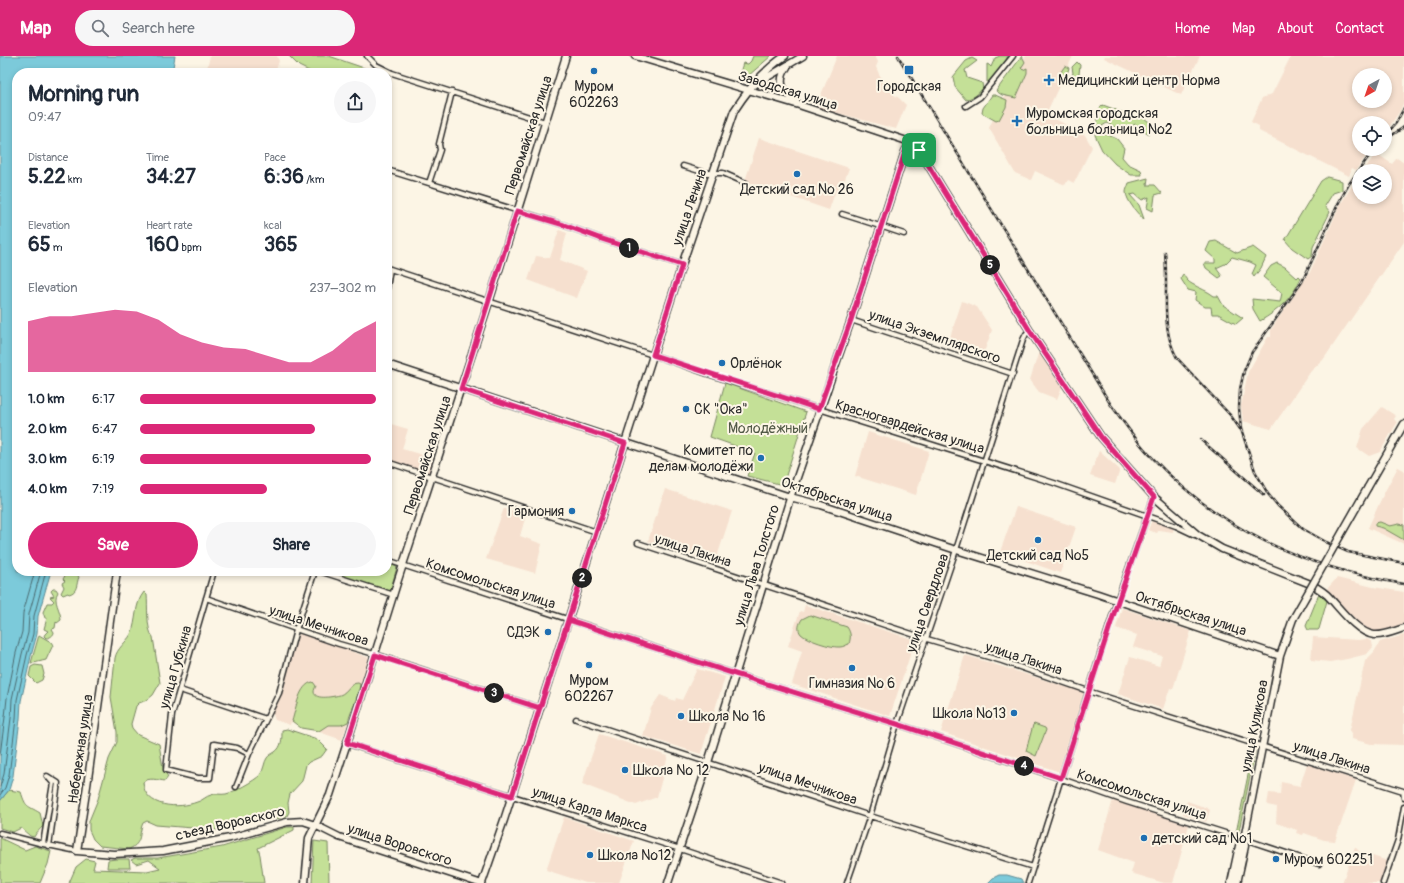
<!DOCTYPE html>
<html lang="en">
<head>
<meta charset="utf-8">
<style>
  :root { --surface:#fff; --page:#f6f6f7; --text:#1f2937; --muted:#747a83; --accent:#db2777 }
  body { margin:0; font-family:Pangolin,sans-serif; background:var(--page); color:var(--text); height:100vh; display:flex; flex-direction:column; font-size:15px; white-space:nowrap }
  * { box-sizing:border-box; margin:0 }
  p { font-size:13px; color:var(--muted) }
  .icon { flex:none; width:22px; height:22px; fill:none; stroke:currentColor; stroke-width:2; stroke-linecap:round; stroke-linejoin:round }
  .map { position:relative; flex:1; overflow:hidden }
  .sheet { position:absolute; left:12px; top:12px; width:380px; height:508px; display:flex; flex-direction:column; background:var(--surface); border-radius:16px; box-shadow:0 2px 6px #0003 }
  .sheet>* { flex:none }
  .needle { width:26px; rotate:220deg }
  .buttons { position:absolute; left:1352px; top:12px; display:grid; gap:8px }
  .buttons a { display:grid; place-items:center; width:40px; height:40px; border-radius:50%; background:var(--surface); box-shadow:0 2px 6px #0003; font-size:20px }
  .pin { position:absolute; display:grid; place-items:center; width:34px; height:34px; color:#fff; margin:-17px; border-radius:8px; box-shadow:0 2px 6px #0006 }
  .km { position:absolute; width:20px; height:20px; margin:-10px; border-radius:50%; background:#222; color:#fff; font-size:11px; line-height:20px; text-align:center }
  .round { display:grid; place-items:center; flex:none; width:42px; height:42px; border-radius:21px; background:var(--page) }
  .summary { display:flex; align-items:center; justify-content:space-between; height:68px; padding:0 16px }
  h1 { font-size:22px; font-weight:700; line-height:30px }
  .figures { display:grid; grid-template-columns:repeat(3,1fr); gap:6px; height:68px; padding:4px 16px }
  .figures div { display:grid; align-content:center }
  .figures b { font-size:20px; font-weight:700 }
  .figures small { font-size:11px; font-weight:400 }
  .figures p { font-size:11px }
  .chart { height:112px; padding:8px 16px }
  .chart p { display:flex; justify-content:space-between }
  .chart svg { width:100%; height:72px; margin-top:4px; fill:var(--accent); opacity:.7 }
  .primary-button { display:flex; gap:8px; margin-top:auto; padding:8px 16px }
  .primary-button a { flex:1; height:46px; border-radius:24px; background:var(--accent); color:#fff; font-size:16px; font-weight:700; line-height:46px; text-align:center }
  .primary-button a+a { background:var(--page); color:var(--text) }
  ul { padding:0 16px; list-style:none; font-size:13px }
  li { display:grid; grid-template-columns:64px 48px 1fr; align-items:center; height:30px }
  li i { height:10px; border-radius:5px; background:var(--accent) }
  header { display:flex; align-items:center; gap:24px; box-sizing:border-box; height:56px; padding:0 20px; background:var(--accent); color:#fff }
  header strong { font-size:19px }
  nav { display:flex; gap:22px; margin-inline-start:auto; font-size:14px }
  .search { width:280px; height:36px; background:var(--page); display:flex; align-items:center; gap:10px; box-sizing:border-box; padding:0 14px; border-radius:22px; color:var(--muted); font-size:15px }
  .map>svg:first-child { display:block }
  .built { fill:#f6e0cf; fill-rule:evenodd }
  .green { fill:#c4e097; stroke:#788661 }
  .water { fill:#7ccada; stroke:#5c8a94 }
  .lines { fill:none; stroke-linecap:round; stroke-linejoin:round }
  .shore { stroke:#4b6b71; stroke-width:1 }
  .street-casing { stroke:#2b2b2b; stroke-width:7 }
  .secondary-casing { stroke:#2b2b2b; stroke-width:9 }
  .street { stroke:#fcf5e5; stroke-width:4 }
  .secondary { stroke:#fcf5e5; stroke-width:6 }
  .rail-casing { stroke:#2b2b2b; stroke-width:2.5 }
  .rail { stroke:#fcf5e5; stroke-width:1; stroke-dasharray:3; stroke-linecap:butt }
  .secondary-bridge-casing { stroke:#2b2b2b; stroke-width:9; stroke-linecap:butt }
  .secondary-bridge { stroke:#fcf5e5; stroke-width:6 }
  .route-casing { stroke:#fff; stroke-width:8 }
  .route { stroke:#db2777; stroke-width:5 }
  .poi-dot { fill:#1f6fb2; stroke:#fcf5e5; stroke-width:1.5 }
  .labels { text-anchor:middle; stroke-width:4; stroke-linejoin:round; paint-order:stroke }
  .poi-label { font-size:14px; fill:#2b2b2b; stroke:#fcf5e5; text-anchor:start }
  .street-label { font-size:14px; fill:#2b2b2b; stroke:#fcf5e5 }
  .park-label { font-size:14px; fill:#515846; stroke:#fcf5e5 }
</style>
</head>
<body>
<header>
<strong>Map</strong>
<div class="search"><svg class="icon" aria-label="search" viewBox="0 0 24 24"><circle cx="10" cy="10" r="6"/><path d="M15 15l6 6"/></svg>Search here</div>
<nav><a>Home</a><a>Map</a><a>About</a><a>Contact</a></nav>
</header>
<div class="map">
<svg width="1404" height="827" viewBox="0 0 1404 827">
  <rect width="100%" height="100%" fill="#fcf5e5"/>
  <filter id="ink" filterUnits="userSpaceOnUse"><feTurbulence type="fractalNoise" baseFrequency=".025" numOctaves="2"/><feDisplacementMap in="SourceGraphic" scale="8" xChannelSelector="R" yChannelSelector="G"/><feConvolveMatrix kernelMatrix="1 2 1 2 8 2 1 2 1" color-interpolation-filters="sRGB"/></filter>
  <g filter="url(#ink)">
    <path class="built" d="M210,0H277L279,5L275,17H206Z
      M837,0H875L878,6L876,11L879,18L894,39L899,42L906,49L896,73L816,51Z
      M1026,0H1073L1046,58L1085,79L1092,91L1074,127L1068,124L1065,129L1035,115L1031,124L1015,117L989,72L1016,15Z
      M1105,0H1200L1181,39L1104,2Z
      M1291,0H1404V46L1400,55L1385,77V67H1359V93H1371L1356,114L1352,112L1349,120L1259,75V70L1251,66L1262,42L1272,38ZM1359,19H1385V45H1359Z
      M759,82L849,112L840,137H835L829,154L745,125Z
      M1376,97L1392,108L1397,102L1404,107V186L1323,304L1311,315L1271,373L1243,365L1241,350L1248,316L1268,281H1271V274L1278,263L1310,216L1340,149L1359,118V141H1385V115H1361L1362,113L1364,114Z
      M559,174L567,177L560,204L587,215L577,242L528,224L536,200L550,202Z
      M962,245L977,251L992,274L982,302L947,290Z
      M1039,295L1062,331L1057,343L1039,336L1030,324Z
      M1382,351L1396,360L1394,363L1397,367L1380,396L1369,400L1357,392L1363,373Z
      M391,368L408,373L402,393L433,402L429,417L387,404V381Z
      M868,376L929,395L916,439L855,420Z
      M1099,395L1120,414L1115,428L1090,420Z
      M1398,411L1404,414V488L1368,472L1384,437Z
      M665,433L732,455L715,507L648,485Z
      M1016,451L1076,471L1060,517L1000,496Z
      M504,452L526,459L520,480L542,488L535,517L486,503Z
      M1152,464L1174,471L1173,476L1159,474L1157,477L1148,474Z
      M1337,522L1373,531L1404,536V569L1385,575L1375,577L1365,573L1326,534Z
      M805,549L915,584L890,660L792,628L802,595L788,590L800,555L803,556Z
      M1122,552L1191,575L1173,633L1170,632L1163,653L1118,638L1130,601L1159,610L1162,600L1133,591L1137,579L1116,572Z
      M299,577L370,602L342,684L291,666L290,669L275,664L272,656Z
      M1404,579V689L1371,688L1352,683L1350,674L1365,605L1374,596L1380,586Z
      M1313,581L1358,584L1367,583L1372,586L1373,591L1367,598L1347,603L1330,606L1311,604Z
      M965,599L1086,637L1060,716L941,676Z
      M697,613L725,621L701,698L643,680L651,652L660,639L675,645L676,642L682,644Z
      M599,678L668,700L657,741L636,749L582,728Z
      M1307,708L1356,724L1335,785L1324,784L1304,777L1303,779L1296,777L1297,774L1276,767L1277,751L1267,749L1269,737L1280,738L1281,726L1300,730Z
      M1113,744L1189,769L1173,827H1164L1131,817L1134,807L1098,794Z
      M1187,745L1207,752L1210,754L1206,766L1183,758Z
      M564,761L634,785L619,827H586L546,814Z
      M1355,791L1360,796L1388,805L1381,827H1342Z"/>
    <path class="green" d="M289,0H329L364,12L372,17H313L299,10Z
      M753,0H771L748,20L741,23L740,17L743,7L748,8L751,5Z
      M1000,0H1008C1004,9 996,22 987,27V8L989,9L991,11L995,2Z
      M1022,0L1025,6L1021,12L1023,14L1027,12V17L1016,42L1002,39L996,35Z
      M972,2L977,5L965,14L967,22L982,27L983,33L975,40L966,44L955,31L953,21L966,5Z
      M1077,6L1080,9L1079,18L1076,27H1065L1059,21L1062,14L1065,10L1069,12L1067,18L1069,22H1071L1073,17L1072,11Z
      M992,39H995L1007,44L1006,51L999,64L996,65L982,57L983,52Z
      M1103,49L1132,60L1144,62L1153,69L1149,78L1135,68L1124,76L1107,67L1102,70L1101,76L1117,83L1124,92L1122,101L1128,108L1141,114L1142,119H1131L1115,108L1102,94L1095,79L1099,53Z
      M1327,121L1342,125V134L1333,137L1325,150L1330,156L1313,191L1312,200L1308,203L1292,192L1285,184L1321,125Z
      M1148,122L1147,129H1155L1162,137L1155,139L1153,155L1147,152L1149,141L1142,144L1135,138L1130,139L1139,149L1144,163C1138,159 1126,144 1126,136C1126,134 1128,130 1129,127Z
      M1216,185L1237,197L1253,191L1266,201L1261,212L1254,221L1252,218L1256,209L1250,206L1232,201L1225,208L1216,212L1222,220L1219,222L1206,212L1204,207H1215V203L1206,195L1210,186Z
      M1277,207L1285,211L1297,222L1299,220L1301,222C1293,241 1278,255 1260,265L1253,253L1252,243L1280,246L1282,237L1263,221L1271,210Z
      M1183,218C1185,222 1188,226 1192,228C1199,232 1208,235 1214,240H1218L1223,249L1243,262L1236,268L1218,258H1212L1211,251H1205L1195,244L1196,236L1188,234L1181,223Z
      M725,327L806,356L783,429L747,420L755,397L710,381Z
      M1380,466L1390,470L1399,468L1404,469V484L1383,472L1375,470V467Z
      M387,507L397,511L390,536L325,515H387Z
      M70,516L76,517L79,521C76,528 78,536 69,538L68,537L63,539L61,537L64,531L62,527L65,525L63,523L66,518Z
      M53,533H56L58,536C52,545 61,554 61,564L57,567L56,566L55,572L52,573L54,576C54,579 50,582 46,582L44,580L45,578L48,575L44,573L47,562H45L43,556L47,547H52L54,545L50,541L54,540L51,535Z
      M144,536L147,539C148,549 146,574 153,581L160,627L153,639L147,644L139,647L136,650L131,668L132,672L138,679L159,688L163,712L168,721L165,725C158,724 149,721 143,726C144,752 179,753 197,746C202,745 206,740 211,739C215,737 221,739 226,738C232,737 256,724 260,719C264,714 264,706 267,702C269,699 272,698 275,696C282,691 282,683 282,674L287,673L317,683L327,693L322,700L309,706L306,709L302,725L290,738L288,747L289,756L287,760C276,765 271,761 260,762C245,764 232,772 217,774L156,769L147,765L143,767C138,778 143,787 129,793L100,790L93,783L89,774V765L98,743L109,703L117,686V676L111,641L115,602C117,592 126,587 131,578C137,565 134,548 144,536Z
      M1319,538L1327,545L1319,573L1318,574H1308L1306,570Z
      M810,559L847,571C851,577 851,581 849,588C846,589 843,591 840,591C832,592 807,584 801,578C797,573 799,568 802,563Z
      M39,579L51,586L53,589L46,604C41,605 36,607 31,607Z
      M35,609L42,610L44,618L42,624L36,627L29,620L31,611Z
      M313,626L316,630C315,632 314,634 314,636C315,645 335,640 340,639C348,636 349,627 358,627L360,628C359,640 351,654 348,666L341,669H328L319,675L301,672L292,665C296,653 299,628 313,626Z
      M1034,668L1045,672L1046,674L1036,700L1026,695L1033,669Z
      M1253,695H1255L1239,775L1237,777H1236Z
      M9,734L21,736C26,752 27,749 40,757L43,770C40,774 36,776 34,781L30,780L21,772L13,776L0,772V745Z
      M287,771H294V774L258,792L260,799L264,827H69L76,811L86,803L95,805L93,813L147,815L160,812L149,804L136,808L131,804L135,802H158L222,791Z
      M0,782L25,794L35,790L51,795L48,808L40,827H0Z
      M314,785L328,787L329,827H312Z
      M116,803H129L130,812H107L108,804Z"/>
    <path class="water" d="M0,0H175L172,17H17V515H51L38,560L37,578L31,600L21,645L20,663L13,720L9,734L0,745Z
      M999,819H1007L1021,823L1023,827H988L993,822Z"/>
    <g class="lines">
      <path class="shore" d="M0,699L5,661L7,642L16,597L22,576L23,557L35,515
        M0,731L4,718L11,662L12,643L22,598L28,577L29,558L41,515
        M0,739L5,732L9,719L16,663L17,644L27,599L33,578L34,560L46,515"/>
      <defs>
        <path id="street" d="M367,0L376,9L392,17L545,66
          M966,50L980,41L1013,0
          M683,110L706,117H723L746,127
          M387,114L564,169L599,182L682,209
          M429,127L440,94L439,88L452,36
          M842,158L886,172L904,178
          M387,212L665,303L708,318L1054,427L1176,470L1195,479
          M387,232L390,213
          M851,264L1013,318
          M387,406L597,476
          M638,487L927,583L1002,605L1094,637L1403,735L1404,742
          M387,504L735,618L897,668L1056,721L1127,746L1244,783L1319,808
          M214,515L172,659L166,714L198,722H210L214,688L237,692L249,698
          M319,515L394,539
          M206,542L339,588L381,600L540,652
          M180,634L266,663
          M576,663L870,760L1033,811
          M345,687L680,793L782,827
          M236,731L249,698L279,637L296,574L315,515
          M0,777L43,788L77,795
          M43,788L53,727L47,720L58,727L49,790
          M847,827L870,760L897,668L954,500L1023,284L1026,278L1030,275
          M1028,827L1117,545L1154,441
          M1383,827L1398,784L1404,751"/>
        <path id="secondary" d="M635,0L799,49L910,86L919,94L1030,275L1101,381L1154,441L1198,479L1222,493L1308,527C1315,530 1321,534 1327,539C1339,551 1357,577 1374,579C1384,580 1394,575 1404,572
          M787,11C775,28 785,36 798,48
          M756,28L803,0
          M387,308L790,441L821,449L950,492L1098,538L1280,600
          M1368,431L1404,368
          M117,515L87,730L77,795L114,798L163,795L230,782L287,766L303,765L315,769L339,781L479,827
          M305,827L309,782L330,739L347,687L398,524L489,246L566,0
          M482,827L504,764L682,209L734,55C748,33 764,14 785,0
          M668,827L706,713L792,436L851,264L905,96L910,86
          M1231,827L1239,790L1244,783
          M1237,827L1245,790L1244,783L1280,600L1293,563"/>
      </defs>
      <use href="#street" class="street-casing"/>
      <use href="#secondary" class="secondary-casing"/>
      <use href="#street" class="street"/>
      <use href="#secondary" class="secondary"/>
      <defs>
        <path id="rail" d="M898,0L1111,349C1123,365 1134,382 1148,397C1218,474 1303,511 1404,528
          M1385,80L1396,67L1404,52
          M1385,84L1404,71
          M1374,93L1349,128L1339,146L1302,226L1252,296L1244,315L1240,333L1239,352L1241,373L1255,415L1268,438L1278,450L1303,473L1326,486L1348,496L1404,507
          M1165,196C1166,207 1166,217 1166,228C1166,254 1164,278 1177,302L1231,360L1240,373
          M1201,384L1264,439"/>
      </defs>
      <use href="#rail" class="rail-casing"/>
      <use href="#rail" class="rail"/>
      <defs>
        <path id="secondary-bridge" d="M1293,563L1368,431"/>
      </defs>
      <use href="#secondary-bridge" class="secondary-bridge-casing"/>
      <use href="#secondary-bridge" class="secondary-bridge"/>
    </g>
  </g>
  <g class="lines" filter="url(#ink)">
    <defs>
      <path id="route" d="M919,94L910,86L905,96L851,264L819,353L653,299L682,209L599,182L564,169L517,155L461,333L625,387C587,504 549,622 512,740L347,687L375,599L540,652L569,564L735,618L897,668L1061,722L1118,545L1154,441L1101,381L1030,275L919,94"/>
    </defs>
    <use href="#route" class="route-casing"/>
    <use href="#route" class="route"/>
  </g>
  <g class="poi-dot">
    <rect x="904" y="9" width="10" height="10" rx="2"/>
    <circle cx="594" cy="15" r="4"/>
    <path d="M1047 18h4v4h4v4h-4v4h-4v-4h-4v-4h4z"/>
    <path d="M1015 59h4v4h4v4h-4v4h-4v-4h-4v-4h4z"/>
    <circle cx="797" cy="118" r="4"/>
    <circle cx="722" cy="307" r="4"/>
    <circle cx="686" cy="353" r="4"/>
    <circle cx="761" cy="402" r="4"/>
    <circle cx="572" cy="455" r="4"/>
    <circle cx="1038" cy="484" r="4"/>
    <circle cx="548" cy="576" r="4"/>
    <circle cx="589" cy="609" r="4"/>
    <circle cx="852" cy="612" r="4"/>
    <circle cx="1014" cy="657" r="4"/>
    <circle cx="681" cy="660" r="4"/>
    <circle cx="625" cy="714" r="4"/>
    <circle cx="1144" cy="782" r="4"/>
    <circle cx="590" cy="799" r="4"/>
    <circle cx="1276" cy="803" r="4"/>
  </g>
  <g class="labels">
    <g class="poi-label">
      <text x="1058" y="29">Медицинский центр Норма</text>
      <text x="594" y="35" text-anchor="middle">Муром<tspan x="594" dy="16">602263</tspan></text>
      <text x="909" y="35" text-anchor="middle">Городская</text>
      <text x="1026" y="62">Муромская городская<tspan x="1026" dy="16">больница больница №2</tspan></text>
      <text x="797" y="138" text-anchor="middle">Детский сад № 26</text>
      <text x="730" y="312">Орлёнок</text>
      <text x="694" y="358">СК "Ока"</text>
      <text x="753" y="399" text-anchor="end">Комитет по<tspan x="753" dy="16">делам молодёжи</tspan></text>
      <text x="564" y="460" text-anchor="end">Гармония</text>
      <text x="1038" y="504" text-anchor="middle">Детский сад №5</text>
      <text x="540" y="581" text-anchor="end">СДЭК</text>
      <text x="589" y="629" text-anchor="middle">Муром<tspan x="589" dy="16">602267</tspan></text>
      <text x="852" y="632" text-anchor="middle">Гимназия № 6</text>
      <text x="1006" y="662" text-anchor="end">Школа №13</text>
      <text x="689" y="665">Школа № 16</text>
      <text x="633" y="719">Школа № 12</text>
      <text x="1152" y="787">детский сад №1</text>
      <text x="598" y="804">Школа №12</text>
      <text x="1284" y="808">Муром 602251</text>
    </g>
    <g class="street-label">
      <text transform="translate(788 34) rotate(17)" y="5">Заводская улица</text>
      <text transform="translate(528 79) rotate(-72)" y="5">Первомайская улица</text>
      <text transform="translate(689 151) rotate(-71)" y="5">улица Ленина</text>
      <text transform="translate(935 280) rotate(19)" y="5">улица Экземплярского</text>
      <text transform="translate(910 370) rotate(17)" y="5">Красногвардейская улица</text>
      <text transform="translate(427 399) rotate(-72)" y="5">Первомайская улица</text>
      <text transform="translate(837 443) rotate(18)" y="5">Октябрьская улица</text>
      <text transform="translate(693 494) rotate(18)" y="5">улица Лакина</text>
      <text transform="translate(756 509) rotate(-73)" y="5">улица Льва Толстого</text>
      <text transform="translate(491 527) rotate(18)" y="5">Комсомольская улица</text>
      <text transform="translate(927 547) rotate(-71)" y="5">улица Свердлова</text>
      <text transform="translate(1191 557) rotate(18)" y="5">Октябрьская улица</text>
      <text transform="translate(319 569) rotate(18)" y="5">улица Мечникова</text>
      <text transform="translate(1024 602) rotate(18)" y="5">улица Лакина</text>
      <text transform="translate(175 611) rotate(-74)" y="5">улица Губкина</text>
      <text transform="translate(1254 670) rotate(-79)" y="5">улица Куликова</text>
      <text transform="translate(80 693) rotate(-82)" y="5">Набережная улица</text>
      <text transform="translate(1332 701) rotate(18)" y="5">улица Лакина</text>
      <text transform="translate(808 727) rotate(19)" y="5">улица Мечникова</text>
      <text transform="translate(1142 738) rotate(18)" y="5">Комсомольская улица</text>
      <text transform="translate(590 753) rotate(18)" y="5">улица Карла Маркса</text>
      <text transform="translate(230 767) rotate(-13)" y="5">съезд Воровского</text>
      <text transform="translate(400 788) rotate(18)" y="5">улица Воровского</text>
    </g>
    <g class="park-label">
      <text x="768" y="377">Молодёжный</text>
    </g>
  </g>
</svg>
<div class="buttons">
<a><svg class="needle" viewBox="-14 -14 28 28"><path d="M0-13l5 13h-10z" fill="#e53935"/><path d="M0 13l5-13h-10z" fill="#747a83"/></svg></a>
<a><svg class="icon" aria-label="locate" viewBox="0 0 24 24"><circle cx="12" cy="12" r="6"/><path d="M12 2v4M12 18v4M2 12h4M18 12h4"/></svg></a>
<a><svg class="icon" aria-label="layers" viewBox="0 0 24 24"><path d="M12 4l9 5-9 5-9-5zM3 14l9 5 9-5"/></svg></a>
</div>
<div class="pin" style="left:919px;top:94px;background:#1e9e55"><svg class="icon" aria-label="arrive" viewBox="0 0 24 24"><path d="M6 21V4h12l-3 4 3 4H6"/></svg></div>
<b class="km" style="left:629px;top:192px">1</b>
<b class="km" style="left:582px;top:522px">2</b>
<b class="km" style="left:494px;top:637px">3</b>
<b class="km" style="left:1024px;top:710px">4</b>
<b class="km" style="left:990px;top:209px">5</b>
<section class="sheet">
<div class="summary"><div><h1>Morning run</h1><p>09:47</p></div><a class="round"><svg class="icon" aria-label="share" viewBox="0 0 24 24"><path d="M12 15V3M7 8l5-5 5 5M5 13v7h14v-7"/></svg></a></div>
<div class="figures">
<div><p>Distance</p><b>5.22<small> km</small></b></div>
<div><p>Time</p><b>34:27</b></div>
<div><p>Pace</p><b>6:36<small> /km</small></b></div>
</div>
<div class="figures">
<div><p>Elevation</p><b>65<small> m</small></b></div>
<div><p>Heart rate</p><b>160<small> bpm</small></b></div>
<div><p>kcal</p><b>365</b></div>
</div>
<div class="chart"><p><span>Elevation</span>237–302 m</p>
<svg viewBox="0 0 160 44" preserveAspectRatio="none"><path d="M0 44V13L10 10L20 10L30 8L40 6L50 7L60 12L70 21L80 26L90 29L100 30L110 34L120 38L130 38L140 31L150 20L160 13V44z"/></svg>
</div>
<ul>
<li><b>1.0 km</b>6:17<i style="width:100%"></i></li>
<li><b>2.0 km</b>6:47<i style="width:74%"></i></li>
<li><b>3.0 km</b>6:19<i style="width:98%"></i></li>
<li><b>4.0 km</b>7:19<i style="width:54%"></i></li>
</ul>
<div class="primary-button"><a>Save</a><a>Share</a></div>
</section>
</div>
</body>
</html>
